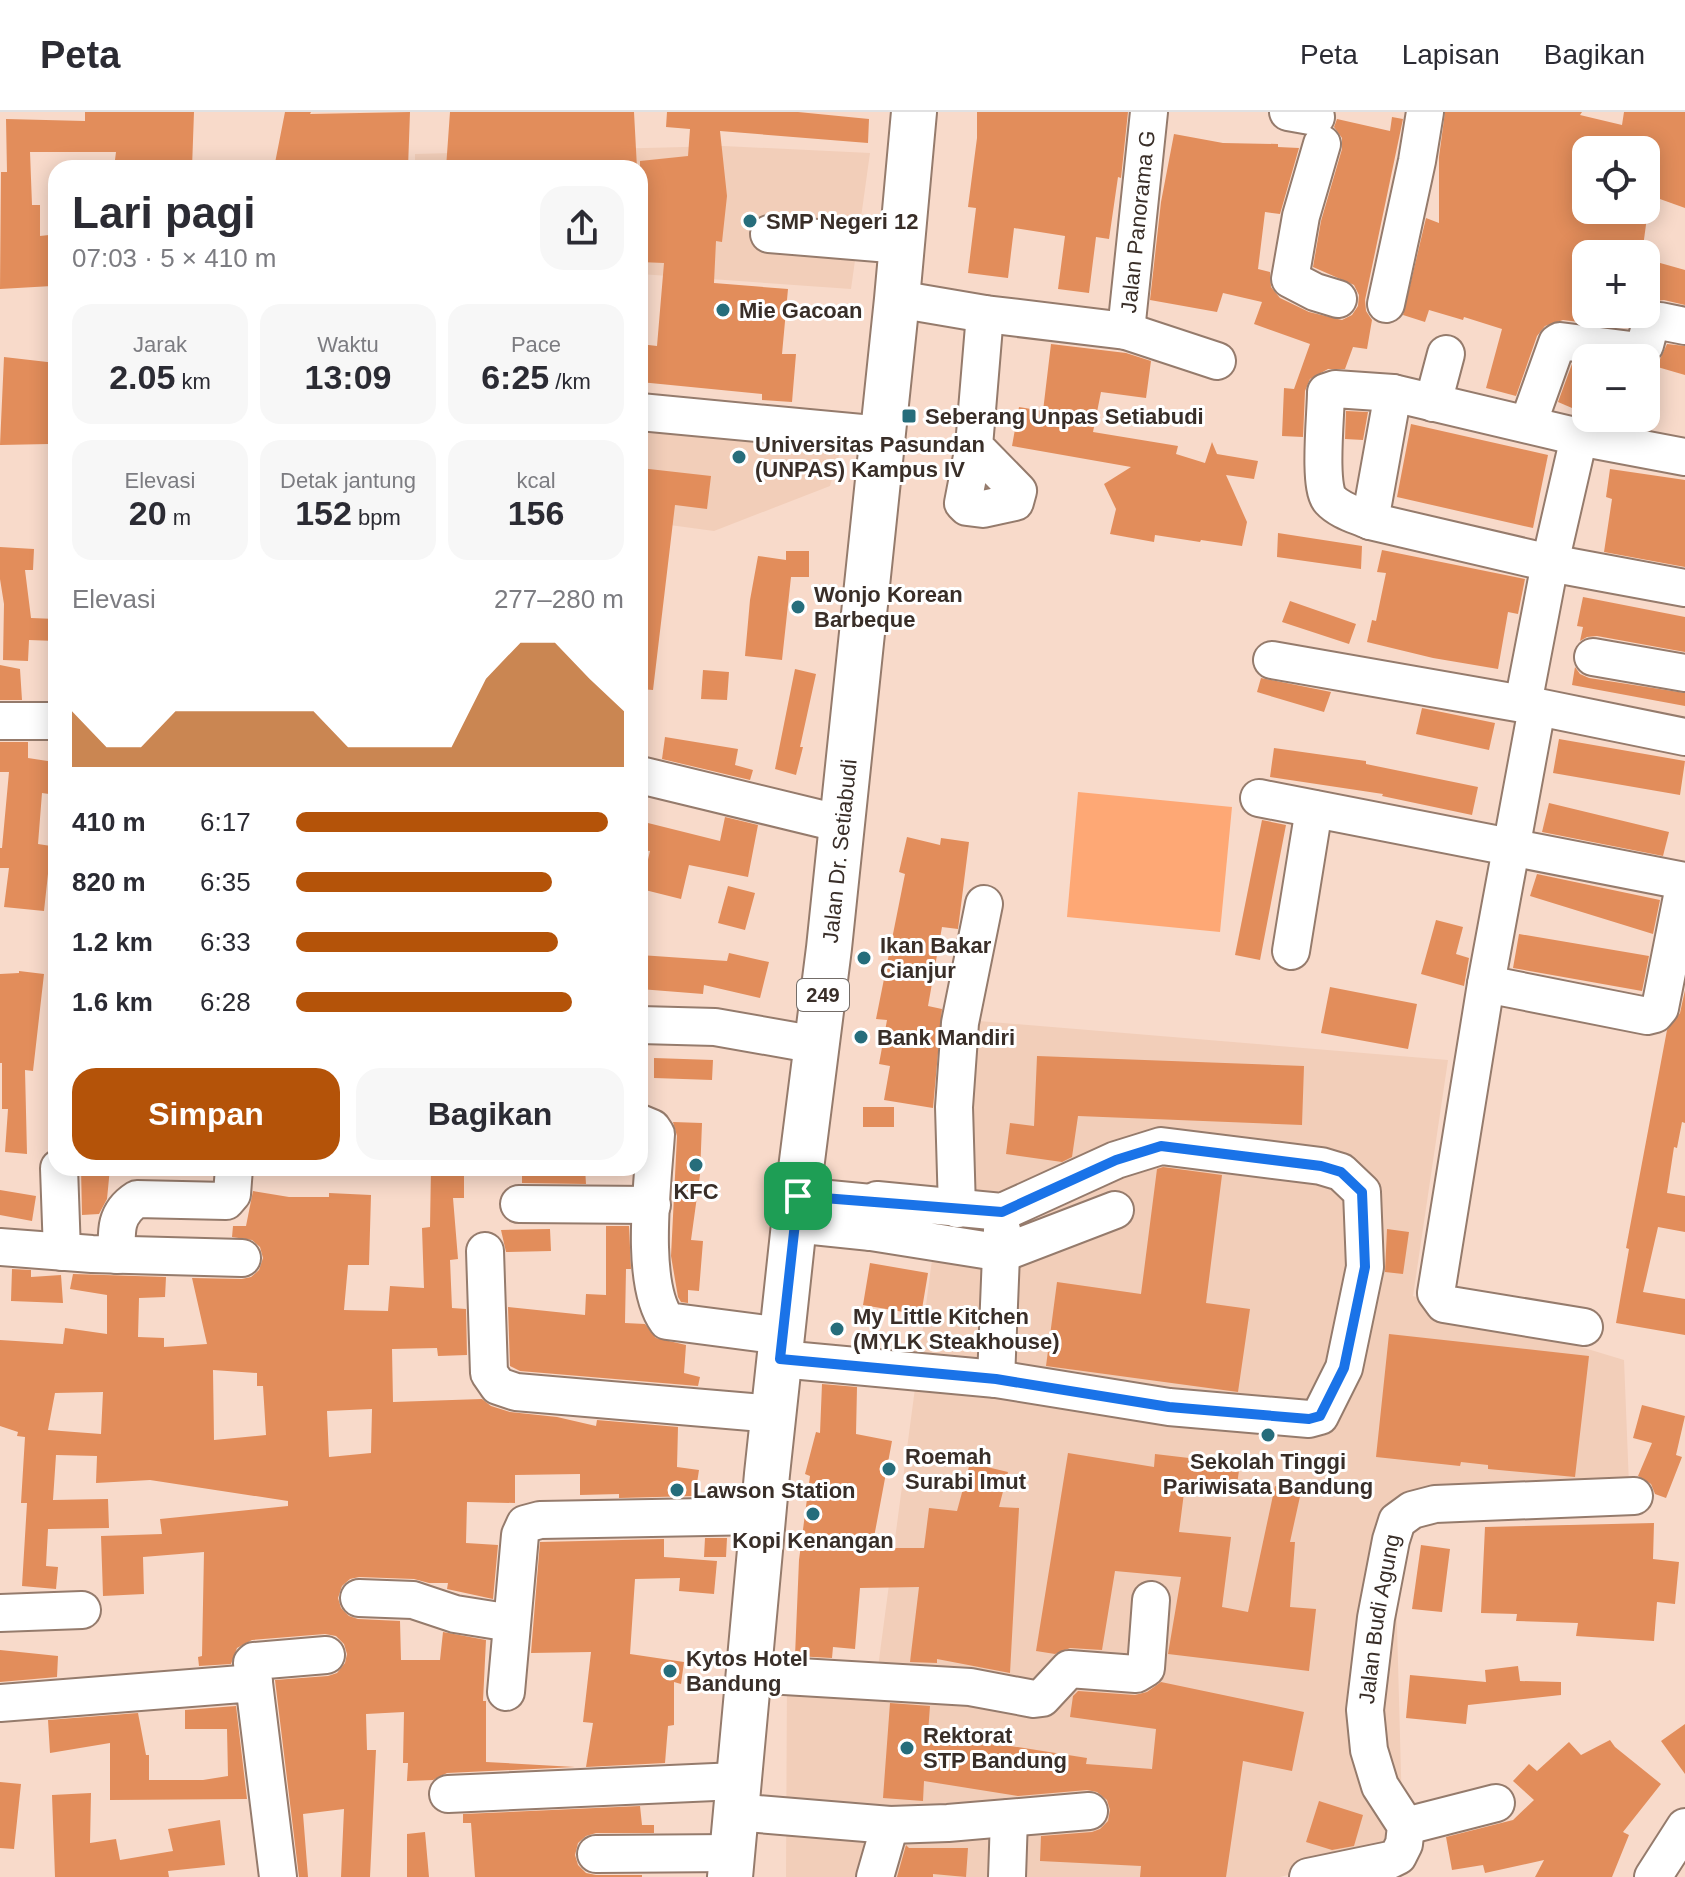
<!DOCTYPE html>
<html lang="id">
<head>
<meta charset="utf-8">
<style>
  :root { --surface:#fff; --page:#f7f7f7; --text:#2b2b33; --muted:#7c7c81; --line:#e1e1e2; --accent:#b45309 }
  body { margin:0; font-family:Arial,sans-serif; background:var(--page); color:var(--text); height:100vh; display:flex; flex-direction:column; font-size:30px; white-space:nowrap }
  * { box-sizing:border-box; margin:0 }
  p { font-size:26px; color:var(--muted) }
  .icon { flex:none; width:44px; height:44px; fill:none; stroke:currentColor; stroke-width:2; stroke-linecap:round; stroke-linejoin:round }
  .map { position:relative; flex:1; overflow:hidden }
  .panel { position:absolute; left:48px; top:48px; width:600px; height:1016px; display:flex; flex-direction:column; background:var(--surface); border-radius:24px; box-shadow:0 4px 20px #0003 }
  .panel>* { flex:none }
  .fabs { position:absolute; left:1572px; top:24px; display:grid; gap:16px }
  .fabs a { display:grid; place-items:center; width:88px; height:88px; border-radius:16px; background:var(--surface); box-shadow:0 4px 20px #0003; font-size:40px }
  .pin { position:absolute; display:grid; place-items:center; width:68px; height:68px; color:#fff; margin:-34px; border-radius:16px; box-shadow:0 4px 12px #0006 }
  .round { display:grid; place-items:center; flex:none; width:84px; height:84px; border-radius:24px; background:var(--page) }
  .head { display:flex; align-items:center; justify-content:space-between; height:136px; padding:0 24px }
  h1 { font-size:44px; font-weight:700; line-height:60px }
  .stats { display:grid; grid-template-columns:repeat(3,1fr); gap:12px; height:136px; padding:8px 24px }
  .stats div { display:grid; align-content:center; border-radius:20px; background:var(--page); text-align:center }
  .stats b { font-size:34px; font-weight:700 }
  .stats small { font-size:22px; font-weight:400 }
  .stats p { font-size:22px }
  .chart { height:224px; padding:16px 24px }
  .chart p { display:flex; justify-content:space-between }
  .chart svg { width:100%; height:144px; margin-top:8px; fill:var(--accent); opacity:.7 }
  .action { display:flex; gap:16px; margin-top:auto; padding:16px 24px }
  .action a { flex:1; height:92px; border-radius:24px; background:var(--accent); color:#fff; font-size:32px; font-weight:700; line-height:92px; text-align:center }
  .action a+a { background:var(--page); color:var(--text) }
  ul { padding:0 24px; list-style:none; font-size:26px }
  li { display:grid; grid-template-columns:128px 96px 1fr; align-items:center; height:60px }
  li i { height:20px; border-radius:10px; background:var(--accent) }
  header { display:flex; align-items:center; gap:48px; box-sizing:border-box; height:112px; padding:0 40px; background:var(--surface); border-bottom:2px solid var(--line) }
  header strong { font-size:38px }
  nav { display:flex; gap:44px; margin-inline-start:auto; font-size:28px }
  .map>svg:first-child { display:block }
  .built { fill:#f2ceb9 }
  .green { fill:#fea875 }
  .building { fill:#e28d5b; fill-rule:evenodd }
  .lines { fill:none; stroke-linecap:round; stroke-linejoin:round }
  .minor-casing { stroke:#957b6c; stroke-width:40 }
  .major-casing { stroke:#957b6c; stroke-width:48 }
  .minor { stroke:#fff; stroke-width:36 }
  .major { stroke:#fff; stroke-width:44 }
  .route-casing { stroke:#fff; stroke-width:16 }
  .route { stroke:#1a73e8; stroke-width:10 }
  .poi-dot { fill:#266d7b; stroke:#fff; stroke-width:3 }
  .labels { text-anchor:middle; stroke-width:6; stroke-linejoin:round; paint-order:stroke }
  .shield { fill:#fff; stroke:#746d68; stroke-width:2 }
  .shield-label { font-size:20px; font-weight:bold; fill:#392e28 }
  .poi-label { font-size:22px; font-weight:bold; fill:#392e28; stroke:#fff; text-anchor:start }
  .street-label { font-size:22px; fill:#392e28; stroke:#fff }
</style>
</head>
<body>
<header>
<strong>Peta</strong>
<nav><a>Peta</a><a>Lapisan</a><a>Bagikan</a></nav>
</header>
<div class="map">
<svg width="1685" height="1765" viewBox="0 0 1685 1765">
  <rect width="100%" height="100%" fill="#f8daca"/>
  <path class="built" d="M723,34L870,41L851,177L640,162V56H415V42Z
    M640,287L847,316L830,374L714,419L640,409Z
    M979,909L1448,948L1413,1184L1624,1248L1630,1398L1394,1403L1403,1735L1280,1765H786L787,1563H877L961,929Z"/>
  <path class="green" d="M1078,680L1232,695L1220,820L1067,805Z"/>
  <path class="building" d="M85,0H194L192,56H114L116,40H30L32,93H40V124L49,123L52,174L0,177L1,60H7L6,7L85,9Z
    M285,0H311L310,2L410,0L408,56H367L329,52V56H274Z
    M450,0H634L637,56H446Z
    M667,0H798L869,7L868,31L720,19L727,84L722,130L716,129L714,171L788,177L782,242H796L792,290L762,288V282L640,270V232L657,234L664,151L640,150V49L688,44L690,17L666,15Z
    M977,0H1128L1121,66L1118,65L1109,127L1096,125L1089,181L1058,177L1065,124L1014,116L1008,166L968,161L976,96L968,95L977,26Z
    M1445,0H1582L1580,3L1622,13L1624,0H1685V96L1646,82V38H1628L1590,30L1572,90L1586,92V100L1624,103V98H1648L1642,142H1586V202H1632L1628,216L1563,208L1545,214L1537,224L1516,284L1486,276L1502,217L1464,205L1463,208L1429,198L1425,210L1403,203L1426,106L1439,111V45Z
    M1392,5L1403,7L1365,188L1366,199L1372,208L1367,237L1353,235L1345,257H1328L1310,267L1305,279L1303,325L1282,324L1284,276L1294,277L1310,232L1254,212L1262,190L1223,181L1217,200L1150,188L1161,90L1174,22L1223,31L1278,32V35L1299,36L1280,102L1265,100L1258,157L1270,160L1271,175L1280,186L1309,200L1342,208L1352,203L1358,194L1359,183L1354,173L1313,155L1321,109L1342,37V26L1334,15L1337,7L1390,19Z
    M1646,147L1685,158V193L1664,188L1646,190Z
    M1051,232L1126,241L1151,249L1146,286L1101,280L1093,320L1178,334L1176,342L1205,351L1212,330L1217,342L1258,349L1254,367L1226,363L1247,410L1242,434L1201,428L1200,430L1155,423L1154,430L1110,422L1116,397L1104,372L1131,355L1012,334L1019,295L1043,299Z
    M1667,232L1685,234V263L1654,254L1660,247Z
    M4,245L56,251V287L48,286L49,332L0,333Z
    M1572,252L1586,253V302L1558,290Z
    M1346,299L1368,300L1363,328L1345,327Z
    M1411,312L1548,343L1533,416L1397,385Z
    M640,356L711,364L707,397L675,393L653,578L640,577Z
    M1610,357L1685,368V455L1604,440L1612,387L1606,385Z
    M1278,421L1362,434L1361,457L1277,445Z
    M0,435L34,437L33,458H25L31,506L56,507V529L29,528L28,549L3,548L4,492L0,467Z
    M1382,438L1525,467L1518,502L1508,500L1498,557L1433,546L1367,530L1372,508L1376,509L1386,461L1377,460Z
    M786,439H809V465H791L782,548L745,544L750,488L758,444L786,448Z
    M1583,485L1685,505V540L1597,524L1587,525L1580,529L1583,515L1577,514Z
    M1290,489L1356,512L1349,532L1282,510Z
    M0,553L20,557L22,588H0Z
    M1575,555L1580,562L1589,566L1685,581V594L1572,573Z
    M795,557L816,562L800,635H803L796,663L775,657Z
    M703,558L729,560L727,588L701,587Z
    M1261,566L1331,580L1324,600L1257,580Z
    M1422,596L1495,611L1489,638L1416,622Z
    M665,625L738,637L735,653L753,658L750,668L662,647Z
    M1559,627L1685,649L1680,683L1553,661Z
    M0,630H28V646L54,650L49,682L42,681L38,732L51,734L44,799L4,795L9,756H0V736H2L9,660H0Z
    M1274,636L1366,649V652L1478,675L1472,703L1382,684L1383,682L1270,665Z
    M1549,691L1669,720L1663,744L1542,720Z
    M725,705L758,713L748,765L689,753L681,787L641,777L650,739L640,738V709L720,729Z
    M1262,708L1286,713L1260,848L1235,843Z
    M907,725L940,733L941,726L969,730L958,817L942,815L928,894L942,897L933,996L884,988L890,954L879,952L887,908L876,907L905,762L899,760Z
    M1537,762L1660,788L1653,822L1530,784Z
    M728,774L755,781L745,818L718,811Z
    M1436,808L1463,815L1456,842L1469,846L1464,874L1421,862Z
    M1519,822L1649,844L1642,879L1513,856Z
    M729,841L769,850L760,886L704,873L703,882L640,877V843L727,849Z
    M19,859L44,862L33,959L25,958L27,1042L5,1040L8,997H2V951H0V862L19,861Z
    M1330,875L1417,892L1408,937L1321,921Z
    M1685,878V1011L1682,1010L1677,1036L1674,1035L1667,1081L1685,1084V1120L1658,1115L1643,1180L1685,1187V1223L1616,1211L1629,1137L1626,1136L1667,918L1680,901Z
    M1037,944L1304,954L1302,1013L1078,1004L1072,1045L1062,1050L1006,1042L1010,1011L1034,1014Z
    M654,946L713,948L712,968L654,966Z
    M863,995H894V1015H863Z
    M673,1010L702,1011L700,1063L691,1128L703,1129L699,1179L688,1178V1191L681,1190L678,1185L671,1144L677,1024Z
    M1163,1055L1222,1063L1206,1191L1250,1197L1238,1280L1046,1254L1057,1170L1141,1182L1157,1057Z
    M81,1056H110L107,1087L99,1102L82,1103Z
    M431,1056H464V1086H453L458,1147L450,1148L452,1196L466,1197L467,1243L438,1244L437,1236L392,1237L393,1290L482,1287L491,1294L510,1300L557,1305L596,1314L597,1308L678,1315L677,1355L699,1358L695,1384L619,1386V1382L580,1383V1362L515,1363V1391L467,1390L466,1431L498,1433L493,1487L447,1477L448,1471H429L414,1467L359,1465L350,1467L342,1474L338,1486L341,1496L349,1504L358,1507L400,1509L401,1548H440L443,1520L486,1528L483,1589H486V1650L575,1655L447,1661L433,1668L407,1669L408,1651H403L404,1600L366,1602L367,1638H376L370,1765H341L344,1697L303,1702L308,1765H299L275,1568L328,1564L337,1561L345,1551L347,1542L344,1532L336,1524L325,1522L252,1528L237,1536L231,1552L199,1554L198,1545L202,1544L204,1440L143,1445L144,1482L103,1484L101,1424L162,1422L160,1407L288,1394V1389L150,1368L96,1371L97,1344L56,1343L53,1388L108,1387L109,1416L48,1417L46,1454L58,1455L56,1477L22,1474L27,1391H21L25,1325L17,1324L18,1320L0,1314V1228L63,1232L65,1216L107,1222V1183L70,1177L73,1162L166,1165L165,1185L139,1186L138,1225L164,1226V1235L207,1232L192,1166L242,1167L251,1165L259,1158L263,1146L260,1135L252,1128L232,1125L233,1114H246L253,1079L289,1085H329V1081L371,1083L369,1153H348L344,1198L388,1199L390,1174L424,1176L422,1116L430,1115ZM213,1258L257,1261V1274H263L266,1323L214,1328ZM103,1280L101,1322L48,1318L55,1281ZM372,1297L371,1341L329,1345L327,1299Z
    M522,1056H585L586,1072L522,1071Z
    M0,1078L36,1084L32,1109L0,1103Z
    M606,1114H629L631,1157H626L625,1211L645,1212L656,1226L686,1233L684,1261L700,1265L698,1274L520,1259L510,1254L508,1195L585,1203L586,1182L606,1183Z
    M550,1117L551,1139L506,1140L501,1118Z
    M1387,1117L1409,1120L1403,1162L1385,1160Z
    M870,1151L928,1161L921,1203L863,1193Z
    M12,1157L31,1158V1165L61,1163L63,1191L11,1189Z
    M1389,1222L1589,1244L1575,1365L1488,1357V1353L1461,1350L1460,1354L1376,1345Z
    M822,1272L857,1275L856,1322L892,1329L872,1436H924L929,1396L957,1399L970,1351L1008,1360L999,1395L1019,1396L1010,1561L937,1547V1551L910,1550L919,1475L860,1476L855,1537L833,1535L832,1546L795,1544L799,1448L810,1364L805,1362L816,1320L820,1321Z
    M1642,1293L1685,1304L1676,1343L1682,1345L1666,1386L1655,1382L1651,1372L1638,1364L1652,1331L1633,1326Z
    M1068,1341L1154,1355L1155,1342L1240,1352L1236,1379L1185,1373L1179,1420L1231,1425L1222,1495L1248,1500L1275,1374L1301,1380L1290,1430H1295L1290,1495L1316,1497L1309,1559L1168,1542L1181,1465L1115,1459L1102,1538L1070,1536L1055,1542L1036,1539Z
    M1654,1411L1653,1447L1679,1450L1675,1492L1657,1490L1654,1529L1576,1524L1578,1511L1516,1509L1517,1502L1481,1501L1485,1415Z
    M705,1426H727L726,1445H704Z
    M664,1427V1445L717,1449L714,1482L679,1479L680,1466L635,1467L630,1542L684,1550L681,1572L674,1570V1613L668,1614L665,1651L586,1655L593,1611L583,1610L591,1540L531,1541L540,1430Z
    M1421,1433L1450,1437L1442,1500L1412,1497Z
    M0,1538L58,1544L57,1565L0,1570Z
    M1518,1554L1520,1569L1561,1570V1583L1468,1593L1466,1612L1406,1606L1410,1563L1486,1570L1485,1558Z
    M1161,1570L1304,1600L1292,1659L1243,1649L1226,1765H1140L1141,1754L1040,1749L1041,1724L1092,1720L1100,1717L1108,1709L1110,1698L1107,1688L1097,1680L1087,1678L1018,1684L924,1669L923,1689L883,1686L890,1591L930,1594L928,1621L1087,1646L1086,1652L1152,1657L1156,1617L1070,1605L1073,1584L1078,1579L1135,1583L1147,1580Z
    M236,1594L247,1687L110,1688V1631L50,1641L48,1608L138,1601L146,1643H149V1668H203L228,1664L227,1617H185V1598Z
    M1685,1612V1662L1661,1629Z
    M1610,1628L1615,1635L1661,1672L1623,1720L1629,1723L1612,1765H1535L1544,1748L1485,1761L1483,1753L1452,1758L1446,1725L1513,1708L1534,1688L1513,1669L1529,1652L1537,1659L1569,1630L1581,1643Z
    M0,1670L21,1672L14,1737L0,1736Z
    M91,1681L90,1731L116,1727L120,1748L173,1739L168,1717L220,1708L225,1753L168,1759L169,1765H55L52,1683Z
    M1319,1689L1363,1703L1354,1734L1332,1738L1306,1730Z
    M640,1694L642,1713H654V1721H596L586,1724L578,1731L575,1743L578,1753L586,1761L596,1763H642V1765H475L471,1711H463V1702Z
    M425,1720L429,1765H407V1722Z
    M906,1733L909,1736H968L966,1765L933,1762V1765H897Z"/>
  <g class="lines">
    <defs>
      <g id="minor">
        <path d="M1288,0L1316,5"/>
        <path d="M1322,32L1301,104L1290,167L1315,180L1338,187"/>
        <path d="M769,122L902,133"/>
        <path d="M897,187L985,202L1126,219L1217,249"/>
        <path d="M1386,192L1417,49L1425,0"/>
        <path id="s1" d="M1126,219L1149,0"/>
        <path d="M1433,291L1446,242"/>
        <path d="M640,300L883,323"/>
        <path d="M1528,312L1557,231L1560,229L1639,239L1645,233L1651,210L1660,209L1685,214"/>
        <path d="M974,334L1018,379L1015,390L983,397L967,395L963,391L974,334L985,202"/>
        <path d="M1685,345L1579,325L1393,281L1335,277L1326,280C1326,301 1318,375 1330,388C1340,399 1357,403 1370,409L1550,451L1685,476"/>
        <path d="M1370,409L1393,281"/>
        <path d="M1593,545L1685,561"/>
        <path d="M1272,548L1523,592L1685,625"/>
        <path d="M1523,592L1550,451L1579,325"/>
        <path d="M1537,596L1486,872L1436,1181L1444,1192L1584,1215"/>
        <path d="M0,609H56"/>
        <path d="M640,663L842,712"/>
        <path d="M1259,686L1684,769"/>
        <path d="M1291,839L1314,697"/>
        <path d="M1486,872L1647,904L1655,902L1660,896L1685,769"/>
        <path d="M640,913L715,915L817,933"/>
        <path d="M640,1011L652,1016L656,1022C653,1069 639,1171 667,1209L782,1224"/>
        <path d="M59,1056L62,1140"/>
        <path d="M798,1084L871,1091"/>
        <path d="M519,1092L652,1093"/>
        <path d="M957,1097L954,995L960,911L984,792"/>
        <path d="M794,1112L871,1120"/>
        <path d="M0,1135L92,1142L242,1146"/>
        <path d="M485,1139L489,1261L498,1274L516,1280L774,1302"/>
        <path d="M117,1143C116,1119 115,1101 137,1087L226,1089L232,1082L234,1056"/>
        <path d="M780,1247L996,1267L1169,1295L1309,1307L1320,1304L1344,1256L1365,1155L1362,1080L1341,1060L1321,1054L1161,1034L1116,1048L1002,1100L877,1088L870,1093L868,1115L871,1120L1003,1141L1115,1098"/>
        <path d="M996,1267L1002,1118"/>
        <path d="M359,1486L413,1488L455,1502L511,1511"/>
        <path d="M0,1501L82,1498"/>
        <path d="M748,1562L970,1575L1034,1587L1042,1586L1069,1557L1136,1562L1146,1556L1151,1488"/>
        <path d="M254,1571L252,1551L254,1549L326,1543"/>
        <path d="M506,1580L520,1423L525,1412L540,1408L763,1404"/>
        <path d="M0,1591L254,1571L278,1765"/>
        <path d="M448,1682L737,1669"/>
        <path d="M734,1700L890,1713L948,1711L1089,1699"/>
        <path d="M1406,1714L1496,1691"/>
        <path d="M596,1742L732,1741"/>
        <path d="M875,1765L890,1713"/>
        <path d="M1007,1765L1009,1706"/>
        <path id="s2" d="M1308,1765L1390,1748L1398,1744L1404,1732L1406,1714L1380,1674L1369,1638L1365,1598L1376,1506L1391,1428L1397,1409L1412,1398L1435,1392L1634,1384"/>
        <path d="M1653,1765L1685,1715"/>
      </g>
      <g id="major">
        <path id="s3" d="M730,1765L767,1362L794,1112L829,836L897,187L914,0"/>
      </g>
    </defs>
    <use href="#minor" class="minor-casing"/>
    <use href="#major" class="major-casing"/>
    <use href="#minor" class="minor"/>
    <use href="#major" class="major"/>
  </g>
  <g class="lines">
    <defs>
      <path id="route" d="M1161,1034L1321,1054L1341,1060L1362,1080L1365,1155L1344,1256L1320,1304L1309,1307L1169,1295L996,1267L780,1247L798,1084L1002,1100L1116,1048Z"/>
    </defs>
    <use href="#route" class="route-casing"/>
    <use href="#route" class="route"/>
  </g>
  <g class="poi-dot">
    <circle cx="750" cy="109" r="8"/>
    <circle cx="723" cy="198" r="8"/>
    <rect x="901" y="296" width="16" height="16" rx="4"/>
    <circle cx="739" cy="345" r="8"/>
    <circle cx="798" cy="495" r="8"/>
    <circle cx="864" cy="846" r="8"/>
    <circle cx="861" cy="925" r="8"/>
    <circle cx="696" cy="1053" r="8"/>
    <circle cx="837" cy="1217" r="8"/>
    <circle cx="1268" cy="1323" r="8"/>
    <circle cx="889" cy="1357" r="8"/>
    <circle cx="677" cy="1378" r="8"/>
    <circle cx="813" cy="1402" r="8"/>
    <circle cx="670" cy="1559" r="8"/>
    <circle cx="907" cy="1636" r="8"/>
  </g>
  <g class="labels">
    <rect class="shield" x="797" y="867" width="52" height="32" rx="6"/>
    <g class="shield-label">
      <text x="823" y="890">249</text>
    </g>
    <g class="poi-label">
      <text x="766" y="117">SMP Negeri 12</text>
      <text x="739" y="206">Mie Gacoan</text>
      <text x="925" y="312">Seberang Unpas Setiabudi</text>
      <text x="755" y="340">Universitas Pasundan<tspan x="755" dy="25">(UNPAS) Kampus IV</tspan></text>
      <text x="814" y="490">Wonjo Korean<tspan x="814" dy="25">Barbeque</tspan></text>
      <text x="880" y="841">Ikan Bakar<tspan x="880" dy="25">Cianjur</tspan></text>
      <text x="877" y="933">Bank Mandiri</text>
      <text x="696" y="1087" text-anchor="middle">KFC</text>
      <text x="853" y="1212">My Little Kitchen<tspan x="853" dy="25">(MYLK Steakhouse)</tspan></text>
      <text x="905" y="1352">Roemah<tspan x="905" dy="25">Surabi Imut</tspan></text>
      <text x="1268" y="1357" text-anchor="middle">Sekolah Tinggi<tspan x="1268" dy="25">Pariwisata Bandung</tspan></text>
      <text x="693" y="1386">Lawson Station</text>
      <text x="813" y="1436" text-anchor="middle">Kopi Kenangan</text>
      <text x="686" y="1554">Kytos Hotel<tspan x="686" dy="25">Bandung</tspan></text>
      <text x="923" y="1631">Rektorat<tspan x="923" dy="25">STP Bandung</tspan></text>
    </g>
    <g class="street-label">
      <text dy="8" stroke="none"><textPath href="#s1" startOffset="110">Jalan Panorama G</textPath></text>
      <text dy="8" stroke="none"><textPath href="#s3" startOffset="1032">Jalan Dr. Setiabudi</textPath></text>
      <text dy="8" stroke="none"><textPath href="#s2" startOffset="342">Jalan Budi Agung</textPath></text>
    </g>
  </g>
</svg>
<div class="fabs">
<a><svg class="icon" aria-label="locate" viewBox="0 0 24 24"><circle cx="12" cy="12" r="6"/><path d="M12 2v4M12 18v4M2 12h4M18 12h4"/></svg></a>
<a>+</a>
<a>−</a>
</div>
<div class="pin" style="left:798px;top:1084px;background:#1e9e55"><svg class="icon" aria-label="arrive" viewBox="0 0 24 24"><path d="M6 21V4h12l-3 4 3 4H6"/></svg></div>
<section class="panel">
<div class="head"><div><h1>Lari pagi</h1><p>07:03 · 5 × 410 m</p></div><a class="round"><svg class="icon" aria-label="share" viewBox="0 0 24 24"><path d="M12 15V3M7 8l5-5 5 5M5 13v7h14v-7"/></svg></a></div>
<div class="stats">
<div><p>Jarak</p><b>2.05<small> km</small></b></div>
<div><p>Waktu</p><b>13:09</b></div>
<div><p>Pace</p><b>6:25<small> /km</small></b></div>
</div>
<div class="stats">
<div><p>Elevasi</p><b>20<small> m</small></b></div>
<div><p>Detak jantung</p><b>152<small> bpm</small></b></div>
<div><p>kcal</p><b>156</b></div>
</div>
<div class="chart"><p><span>Elevasi</span>277–280 m</p>
<svg viewBox="0 0 160 44" preserveAspectRatio="none"><path d="M0 44V27L10 38L20 38L30 27L40 27L50 27L60 27L70 27L80 38L90 38L100 38L110 38L120 17L130 6L140 6L150 17L160 27V44z"/></svg>
</div>
<ul>
<li><b>410 m</b>6:17<i style="width:95%"></i></li>
<li><b>820 m</b>6:35<i style="width:78%"></i></li>
<li><b>1.2 km</b>6:33<i style="width:80%"></i></li>
<li><b>1.6 km</b>6:28<i style="width:84%"></i></li>
</ul>
<div class="action"><a>Simpan</a><a>Bagikan</a></div>
</section>
</div>
</body>
</html>
